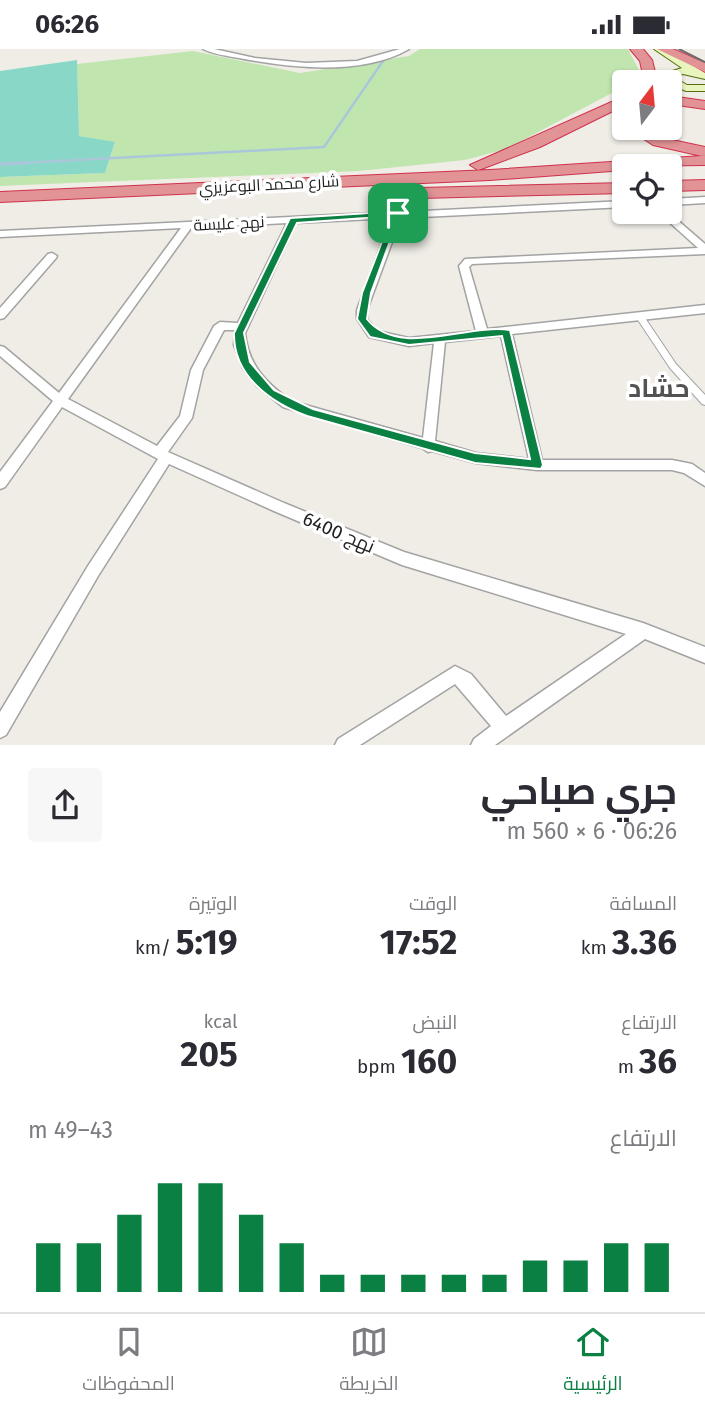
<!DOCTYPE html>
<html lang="ar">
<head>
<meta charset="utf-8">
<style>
  :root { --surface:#fff; --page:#f7f7f7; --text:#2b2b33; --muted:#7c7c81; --line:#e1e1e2; --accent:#0b8043 }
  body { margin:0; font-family:"Fira Sans",Cairo,sans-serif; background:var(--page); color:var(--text); direction:rtl; height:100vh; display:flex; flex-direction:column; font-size:26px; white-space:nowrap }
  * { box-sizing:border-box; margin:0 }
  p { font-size:23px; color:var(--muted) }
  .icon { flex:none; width:38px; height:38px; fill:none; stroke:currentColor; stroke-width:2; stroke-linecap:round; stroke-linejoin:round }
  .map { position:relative; height:696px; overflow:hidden; direction:ltr }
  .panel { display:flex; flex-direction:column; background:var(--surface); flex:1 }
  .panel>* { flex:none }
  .needle { width:46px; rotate:16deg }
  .tools { position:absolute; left:612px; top:21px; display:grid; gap:14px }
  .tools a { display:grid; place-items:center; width:70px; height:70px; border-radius:7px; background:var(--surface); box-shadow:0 2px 5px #0004; font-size:35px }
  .pin { position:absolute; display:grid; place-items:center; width:60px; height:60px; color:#fff; margin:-30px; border-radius:14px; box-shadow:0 4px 10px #0006 }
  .round { display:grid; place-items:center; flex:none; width:74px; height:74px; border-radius:7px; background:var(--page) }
  .headline { display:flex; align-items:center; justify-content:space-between; height:119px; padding:0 28px }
  h1 { font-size:38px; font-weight:700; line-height:52px }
  .figures { display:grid; grid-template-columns:repeat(3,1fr); gap:10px; height:119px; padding:7px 28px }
  .figures div { display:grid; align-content:center }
  .figures b { font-size:35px; font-weight:700 }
  .figures small { font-size:19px; font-weight:400 }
  .figures p { font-size:19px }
  .chart { height:196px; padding:14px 28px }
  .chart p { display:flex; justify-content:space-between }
  .chart svg { width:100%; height:126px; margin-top:7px; stroke:var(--accent); stroke-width:6 }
  .status { display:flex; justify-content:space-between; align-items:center; height:49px; padding:0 35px; background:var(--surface); direction:ltr }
  .status svg { height:19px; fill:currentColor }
  .dock { display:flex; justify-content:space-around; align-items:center; height:98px; border-top:2px solid var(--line); background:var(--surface); font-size:19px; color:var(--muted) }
  .dock a { display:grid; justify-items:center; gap:4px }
  .dock .on { color:var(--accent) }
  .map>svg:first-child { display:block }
  .grass { fill:#c1e5af }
  .pitch { fill:#89d8c7 }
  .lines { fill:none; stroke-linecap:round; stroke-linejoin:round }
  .stream-far1 { stroke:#a9c7d9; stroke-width:2.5 }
  .stream { stroke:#a9c7d9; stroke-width:3.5 }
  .pedestrian-casing { stroke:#a3a3a3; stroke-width:2 }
  .minor-casing { stroke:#a3a3a3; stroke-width:3 }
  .secondary-casing { stroke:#546f0c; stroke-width:2 }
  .motorway-casing { stroke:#cf314d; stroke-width:2 }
  .pedestrian { fill:#fff; fill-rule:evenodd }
  .minor { fill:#fff; fill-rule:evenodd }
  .secondary { fill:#e9f5bd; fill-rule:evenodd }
  .motorway { fill:#e19395; fill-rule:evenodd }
  .tram { stroke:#6d6d6d; stroke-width:2 }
  .route { fill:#0b8043; stroke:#fff; stroke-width:2; fill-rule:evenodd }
  .labels { text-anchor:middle; stroke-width:7; stroke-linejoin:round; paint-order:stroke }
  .far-street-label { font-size:16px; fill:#1f1f1f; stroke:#fff }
  .street-label { font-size:19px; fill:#1f1f1f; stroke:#fff }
  .district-label { font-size:26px; font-weight:bold; fill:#525252; stroke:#fff }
</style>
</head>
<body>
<div class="status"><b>06:26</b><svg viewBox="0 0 49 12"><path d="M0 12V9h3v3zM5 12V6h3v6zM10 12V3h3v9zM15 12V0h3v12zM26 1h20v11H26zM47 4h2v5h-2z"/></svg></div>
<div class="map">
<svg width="705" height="696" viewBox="0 0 705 696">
  <rect width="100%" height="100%" fill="#efede6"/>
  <path class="grass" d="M420,0H628L639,21L636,31L625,33V37L506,100L465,111L359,122L0,137V128L105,124L115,94L79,87L77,15L193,2L300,24L409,7Z"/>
  <path class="pitch" d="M77,11L79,87L115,93L105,124L0,128V22Z"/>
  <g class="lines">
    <path class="stream-far1" d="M0,115L324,98L383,12"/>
    <path class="stream" d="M0,115L27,114"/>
    <defs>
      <path id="pedestrian" d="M640,265L643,266L676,315L705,346V356L702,355L670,319L636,268Z"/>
      <path id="minor" d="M203,0H214L255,9L306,14L357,12L400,0H409C363,27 290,19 239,9C227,7 213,5 203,0Z
        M705,148V154L670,156V150Z
        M625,152V158L401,169L367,261V270L377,282L409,289L476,282L459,217L465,210L698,199L658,163H668L705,195V205L472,215L469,218L487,280L705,256V264L512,285L542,411H672L692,415L705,424V437L684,424L672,421H537L476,414L432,402L428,403L422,399L283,358L257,337L243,319L234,296L235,281H224L203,321L192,369L168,403L284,454L404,503L643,574L705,598V614L645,590L495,696H471L474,690L491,677L455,635L360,696H335L338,690L455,617L471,625L506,667L626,585L402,516L274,462L169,415L98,527L6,686L0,689V663L88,517L158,410L62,358L5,438L0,440V423L53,352L0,307V297L4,298L59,344L181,179L0,188V182L394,163L398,161L402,163ZM391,169L357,261V270L369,288L409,297L434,294L423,389L291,352C266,334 248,316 245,284L296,174ZM287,174L238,274L220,273L214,277L191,321L180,367L157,397L68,350L191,179ZM501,287L529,410L476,404L435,392L445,293Z
        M52,204L57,207L56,209L4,269L0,270V259L48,205Z"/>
      <path id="secondary" d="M654,0H665L705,24V30L683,25L673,28L687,36H705V42H686L665,33L663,25L682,19Z"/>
      <path id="motorway" d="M630,0H643L652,11L656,27L651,33H637L643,26L640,12Z
        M657,0H673L705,14V23Z
        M625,47V56L540,98L484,119L478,121L470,116Z
        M670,47L705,52V60L670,55Z
        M627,79H644L663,89L705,98V106L702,107L705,106V116L625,117V121L490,131L0,153V143L490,121L702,107L653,96Z
        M705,131V141L670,142V132Z
        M625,134V144L420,149L412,144L420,139Z"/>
    </defs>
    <use href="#pedestrian" class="pedestrian-casing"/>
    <use href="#minor" class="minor-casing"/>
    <use href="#secondary" class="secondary-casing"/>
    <use href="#motorway" class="motorway-casing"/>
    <use href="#pedestrian" class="pedestrian"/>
    <use href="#minor" class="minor"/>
    <use href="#secondary" class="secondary"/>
    <use href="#motorway" class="motorway"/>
    <path class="tram" d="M679,0L705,13"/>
  </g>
  <path class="route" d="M401,162L371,244L367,270C399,310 467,274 510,281L543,416L541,420L475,414L307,367C271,354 233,327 234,284L290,169ZM392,167L362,244L357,270L370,288L409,296L502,287L530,410L475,404L313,360L274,341L250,313L244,284L297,174Z"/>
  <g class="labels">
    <g class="far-street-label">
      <text transform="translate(269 135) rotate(-3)" y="6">شارع محمد البوعزيزي</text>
      <text transform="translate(229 174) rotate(-3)" y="6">نهج عليسة</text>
    </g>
    <g class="street-label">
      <text transform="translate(339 483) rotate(23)" y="7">نهج 6400</text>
    </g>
    <g class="district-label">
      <text x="659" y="348">حشاد</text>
    </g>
  </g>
</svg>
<div class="tools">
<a><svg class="needle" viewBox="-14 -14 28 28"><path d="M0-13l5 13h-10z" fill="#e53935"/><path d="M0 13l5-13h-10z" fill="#7c7c81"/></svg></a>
<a><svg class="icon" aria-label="locate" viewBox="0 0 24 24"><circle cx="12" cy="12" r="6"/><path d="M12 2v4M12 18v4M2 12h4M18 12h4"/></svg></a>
</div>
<div class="pin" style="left:398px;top:164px;background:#1e9e55"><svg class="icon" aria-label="arrive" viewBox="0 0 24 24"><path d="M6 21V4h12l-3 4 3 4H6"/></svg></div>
</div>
<section class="panel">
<div class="headline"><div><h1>جري صباحي</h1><p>06:26 · 6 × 560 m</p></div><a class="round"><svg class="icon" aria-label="share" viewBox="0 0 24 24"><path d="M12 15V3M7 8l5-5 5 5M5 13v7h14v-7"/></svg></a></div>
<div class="figures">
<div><p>المسافة</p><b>3.36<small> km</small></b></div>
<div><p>الوقت</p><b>17:52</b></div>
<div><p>الوتيرة</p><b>5:19<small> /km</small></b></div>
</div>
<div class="figures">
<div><p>الارتفاع</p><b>36<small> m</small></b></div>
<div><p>النبض</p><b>160<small> bpm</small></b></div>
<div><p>kcal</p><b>205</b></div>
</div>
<div class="chart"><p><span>الارتفاع</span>43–49 m</p>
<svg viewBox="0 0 160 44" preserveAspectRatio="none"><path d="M5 44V27M15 44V27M25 44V17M35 44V6M45 44V6M55 44V17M65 44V27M75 44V38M85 44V38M95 44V38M105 44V38M115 44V38M125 44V33M135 44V33M145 44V27M155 44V27"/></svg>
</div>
</section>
<nav class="dock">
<a class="on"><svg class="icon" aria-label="home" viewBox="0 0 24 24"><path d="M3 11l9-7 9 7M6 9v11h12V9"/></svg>الرئيسية</a>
<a><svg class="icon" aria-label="map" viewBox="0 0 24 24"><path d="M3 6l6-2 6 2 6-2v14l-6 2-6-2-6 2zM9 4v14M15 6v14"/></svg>الخريطة</a>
<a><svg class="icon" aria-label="saved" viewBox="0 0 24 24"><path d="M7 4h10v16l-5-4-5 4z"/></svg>المحفوظات</a>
</nav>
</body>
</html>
